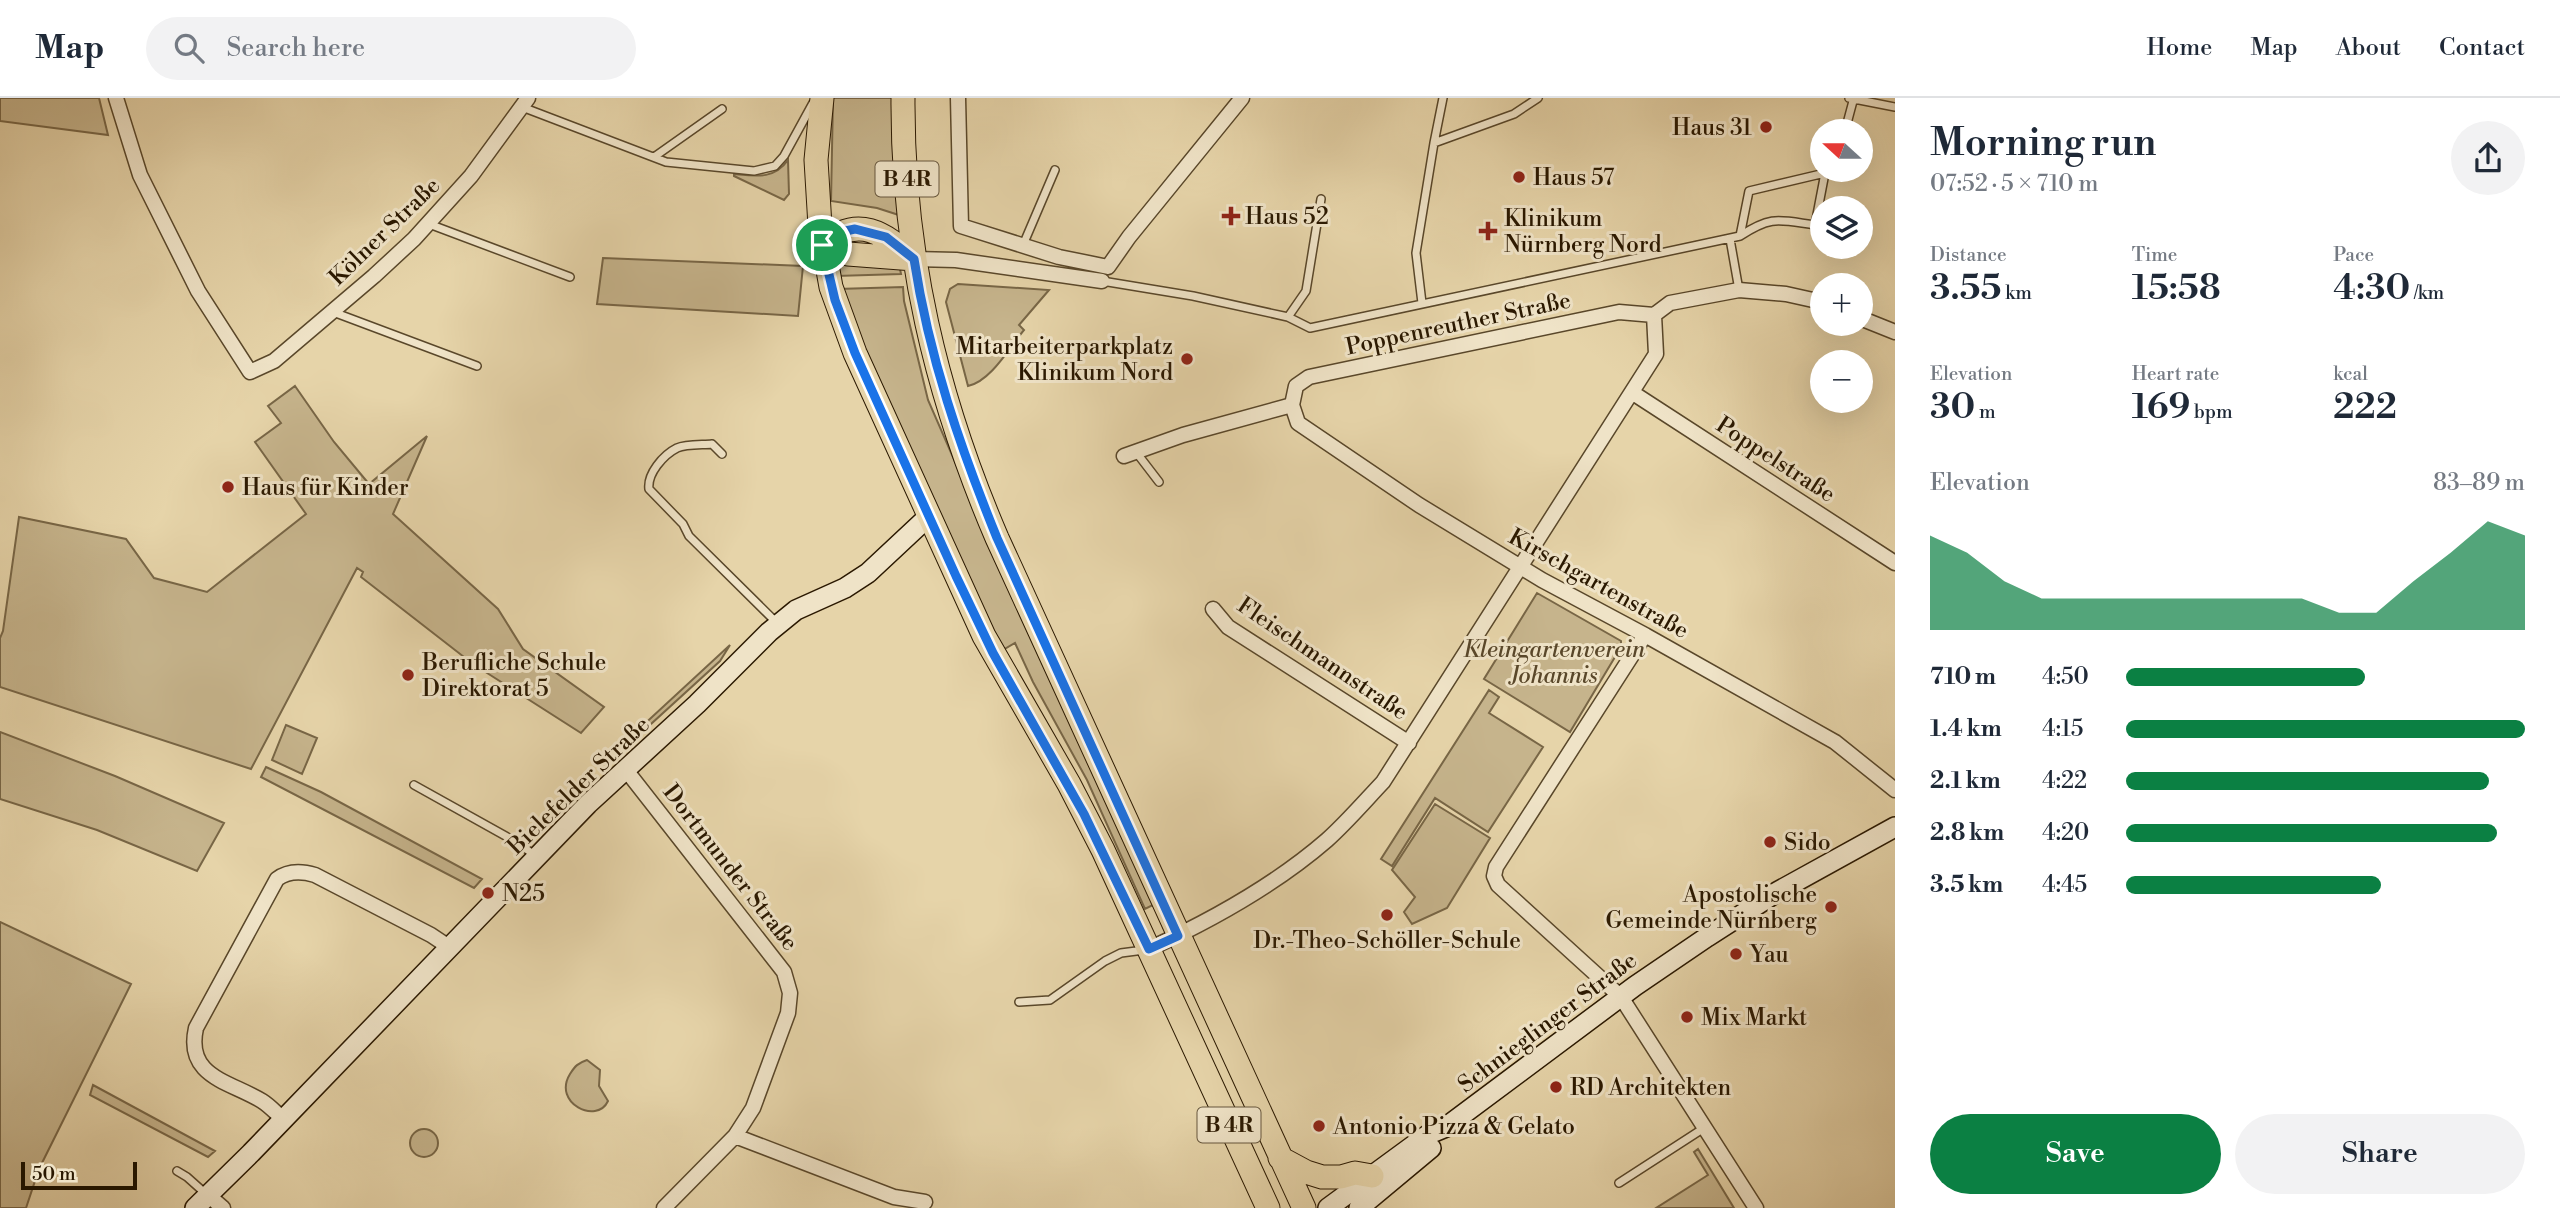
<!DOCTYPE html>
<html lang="en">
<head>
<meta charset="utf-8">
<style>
  :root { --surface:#fff; --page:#f2f2f3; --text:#1f2937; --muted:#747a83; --line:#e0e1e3; --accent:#0b8043 }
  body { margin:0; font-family:"Libre Bodoni",serif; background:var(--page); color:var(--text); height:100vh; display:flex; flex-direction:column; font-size:26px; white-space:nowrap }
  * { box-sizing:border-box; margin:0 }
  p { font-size:23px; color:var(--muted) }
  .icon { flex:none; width:38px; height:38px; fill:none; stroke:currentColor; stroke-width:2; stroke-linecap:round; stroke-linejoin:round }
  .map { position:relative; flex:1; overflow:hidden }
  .drawer { display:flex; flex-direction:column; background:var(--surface); width:665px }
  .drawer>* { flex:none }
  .needle { width:46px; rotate:291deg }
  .buttons { position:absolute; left:1810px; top:21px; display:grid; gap:14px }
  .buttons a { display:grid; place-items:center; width:63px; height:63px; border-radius:50%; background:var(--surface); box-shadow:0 7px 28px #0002; font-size:35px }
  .scale { position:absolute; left:21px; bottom:18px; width:116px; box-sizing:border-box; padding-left:7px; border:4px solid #2a1800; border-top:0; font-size:19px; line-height:24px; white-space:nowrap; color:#2a1800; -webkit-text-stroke:5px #efe3c7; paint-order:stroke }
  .pin { position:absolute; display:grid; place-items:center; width:60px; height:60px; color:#fff; margin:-30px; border:4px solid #fff; border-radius:50%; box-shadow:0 2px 7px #0007 }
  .round { display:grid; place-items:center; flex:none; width:74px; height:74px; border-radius:37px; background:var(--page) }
  .headline { display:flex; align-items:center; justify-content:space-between; height:119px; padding:0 35px }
  h1 { font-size:38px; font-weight:600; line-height:52px }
  .figures { display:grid; grid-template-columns:repeat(3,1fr); gap:10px; height:119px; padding:7px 35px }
  .figures div { display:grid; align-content:center }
  .figures b { font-size:35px; font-weight:600 }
  .figures small { font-size:19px; font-weight:400 }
  .figures p { font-size:19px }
  .chart { height:196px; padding:14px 35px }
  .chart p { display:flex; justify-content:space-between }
  .chart svg { width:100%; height:126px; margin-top:7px; fill:var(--accent); opacity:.7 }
  .action { display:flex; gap:14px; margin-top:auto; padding:14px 35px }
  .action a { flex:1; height:80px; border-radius:42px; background:var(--accent); color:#fff; font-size:28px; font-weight:600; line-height:80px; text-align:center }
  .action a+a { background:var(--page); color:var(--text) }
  ul { padding:0 35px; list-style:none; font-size:23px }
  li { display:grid; grid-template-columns:112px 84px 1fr; align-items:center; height:52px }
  li i { height:18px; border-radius:9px; background:var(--accent) }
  header { display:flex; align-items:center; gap:42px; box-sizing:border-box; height:98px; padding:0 35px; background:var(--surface); border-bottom:2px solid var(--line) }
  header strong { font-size:33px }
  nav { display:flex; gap:38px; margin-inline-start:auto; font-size:24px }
  .search { width:490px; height:63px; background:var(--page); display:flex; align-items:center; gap:18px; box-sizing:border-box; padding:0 24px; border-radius:38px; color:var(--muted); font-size:26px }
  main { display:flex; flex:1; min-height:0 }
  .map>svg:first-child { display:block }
  .green { fill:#c6b48c; stroke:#786646; stroke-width:2 }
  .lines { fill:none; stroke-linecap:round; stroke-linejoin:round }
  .lane-casing { stroke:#59472a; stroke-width:10 }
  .street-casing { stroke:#59472a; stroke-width:17 }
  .secondary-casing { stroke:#2a1800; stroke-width:22 }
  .primary-casing { stroke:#2a1800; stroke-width:25 }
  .lane { stroke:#efe3c7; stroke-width:7 }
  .street { stroke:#efe3c7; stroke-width:14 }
  .secondary { stroke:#efe3c7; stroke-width:19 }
  .primary { stroke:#e6d4a9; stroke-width:23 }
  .route-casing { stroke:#fff; stroke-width:14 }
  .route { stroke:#1a73e8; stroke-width:9 }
  .poi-dot { fill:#8f2418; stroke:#efe3c7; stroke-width:2.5 }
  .labels { text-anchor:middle; stroke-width:6; stroke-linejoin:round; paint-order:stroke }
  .shield { fill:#efe3c7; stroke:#65553c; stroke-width:2 }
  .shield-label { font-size:21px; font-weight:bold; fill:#2a1800 }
  .poi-label { font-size:23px; fill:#2a1800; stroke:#efe3c7; text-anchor:start }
  .street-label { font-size:23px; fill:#2a1800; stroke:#efe3c7 }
  .park-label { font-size:23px; font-style:italic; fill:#59472a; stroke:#efe3c7 }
</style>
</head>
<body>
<header>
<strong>Map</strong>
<div class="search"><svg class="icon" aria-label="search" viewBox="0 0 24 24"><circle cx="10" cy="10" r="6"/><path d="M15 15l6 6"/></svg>Search here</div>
<nav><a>Home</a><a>Map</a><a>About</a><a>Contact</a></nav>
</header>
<main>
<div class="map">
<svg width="1895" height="1110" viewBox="0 0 1895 1110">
  <rect width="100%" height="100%" fill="#e6d4a9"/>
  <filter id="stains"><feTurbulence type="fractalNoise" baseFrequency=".00286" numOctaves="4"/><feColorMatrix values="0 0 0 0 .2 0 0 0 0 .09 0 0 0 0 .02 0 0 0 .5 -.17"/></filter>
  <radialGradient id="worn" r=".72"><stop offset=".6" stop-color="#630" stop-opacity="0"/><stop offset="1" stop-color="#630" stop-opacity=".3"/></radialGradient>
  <path class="green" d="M0,0H99L108,37L0,23Z
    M833,0H897L902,118L877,110L831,103Z
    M788,62L789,96L784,102L734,78V76C755,78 774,82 788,62Z
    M603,160L803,168L798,218L597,206Z
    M837,164L900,171L901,176L836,178Z
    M958,186L1049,192L1019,227L1024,232C1009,250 991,283 968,288L946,204L950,191Z
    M903,189L904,203L928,302L990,444L1155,806L1145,811L1087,682L1033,584L1015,545L1001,553L838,191Z
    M295,288L334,344L369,386L427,338L393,416L498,511L523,551L604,609L581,635L473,566L361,479L363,474L357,470L251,671L0,589V540L3,533L19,419L126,441L154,480L207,494L306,416L255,344L281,325L268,308Z
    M1537,495L1621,543V549L1570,634L1484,581Z
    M730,547L720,563L629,646L626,643Z
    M1489,592L1499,599L1489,615L1543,649L1488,734L1435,700L1392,768L1381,761Z
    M286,627L317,640L302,676L272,662Z
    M0,634L115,678L224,725L197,773L97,732L0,701Z
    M266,669L321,694L482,781L474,790L261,679Z
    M1435,706L1490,740L1447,810L1412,826L1404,814L1415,799L1392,772Z
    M0,824L131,886L39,1071L26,1110H0Z
    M587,962L600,972L599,988L608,1003C597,1027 552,1005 570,976C575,968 578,965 587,962Z
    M93,987L215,1053L208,1059L90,997Z
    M410 1045a14 14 0 1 1 28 0a14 14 0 1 1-28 0Z
    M1698,1051L1734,1110H1656L1708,1077L1694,1054Z"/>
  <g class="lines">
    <defs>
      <path id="lane" d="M1849,0L1895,9
        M522,9L666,64L754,73L775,68L784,58L813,5
        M1845,33L1853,3
        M1434,45L1443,0
        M654,59L722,11
        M429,126L570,179
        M1730,141L1739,192
        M1023,147L1055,72
        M1102,183L1193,198L1288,219L1310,230L1740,138L1749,93L1825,75L1815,127C1779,122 1772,117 1740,138
        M1422,205L1416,155L1434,45L1514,16L1538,0
        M333,214L477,268
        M1288,219L1306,193L1321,101
        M1136,354L1159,384
        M722,356L712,346C703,347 686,346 677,350C663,357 647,376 649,391L683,426L689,438L777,525
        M414,687L518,745L537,759
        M1019,904L1050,902L1105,863L1121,855L1144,852
        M177,1073L187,1079L206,1096
        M1619,1085L1704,1030"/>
      <path id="street" d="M116,0L140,77L198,193L250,274L274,263L374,178L414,141L471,78L528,0
        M958,0L961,128L1059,159L1108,169L1129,139L1242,0
        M914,161L956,162L1102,183
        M1822,204L1786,196L1739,192L1670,205L1654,217L1619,214L1309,279L1296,288L1292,307L1298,325L1419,407L1542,482L1645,537L1835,644L1895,692
        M1860,220L1895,234
        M1633,295L1895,465
        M1124,358L1183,337L1292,307
        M1213,511L1228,529L1409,645
        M1645,537L1496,769L1494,778L1498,787L1621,899L1756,1110
        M626,672L784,874L790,895L788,915L753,1010L735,1038L664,1110
        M1149,851C1212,822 1274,788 1327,742C1347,724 1365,703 1383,684L1656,256L1654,217
        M283,1021C276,1015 270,1008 262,1003C229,983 185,979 196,930L277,781C289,772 302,773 315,777L431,837L449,849
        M735,1038L894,1099L925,1104
        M208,1097L223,1110"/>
      <path id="secondary" d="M195,1110L251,1055L588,706L697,606L769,534L796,512L845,490L868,475L929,418
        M1328,1110L1429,1036L1446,1029L1635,888L1707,839L1777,794L1895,729
        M1359,1110L1431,1050"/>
      <path id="primary" d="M822,0L816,62L820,128L831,189L855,255L984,538L1069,686L1103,752L1268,1110
        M903,0C902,155 936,298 997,440L1304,1110
        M822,147C858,116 884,135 914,161
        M822,147L848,156L914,161
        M1280,1060L1306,1074L1322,1079H1341L1355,1075L1372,1078"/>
    </defs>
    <use href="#lane" class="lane-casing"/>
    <use href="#street" class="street-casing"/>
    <use href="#secondary" class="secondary-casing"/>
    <use href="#primary" class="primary-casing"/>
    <use href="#lane" class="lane"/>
    <use href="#street" class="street"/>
    <use href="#secondary" class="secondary"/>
    <use href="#primary" class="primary"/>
  </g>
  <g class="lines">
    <defs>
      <path id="route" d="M855,131L886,139L914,161C929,259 960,349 997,440L1178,838L1149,851L1084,716L993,555L956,478L855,255L835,202L822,147L836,135Z"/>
    </defs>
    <use href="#route" class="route-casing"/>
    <use href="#route" class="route"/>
  </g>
  <g class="poi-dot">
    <circle cx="1766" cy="29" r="7"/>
    <circle cx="1519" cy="79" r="7"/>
    <path d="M1227.5 107.5h7v7h7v7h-7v7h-7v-7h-7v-7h7z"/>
    <path d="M1484.5 122.5h7v7h7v7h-7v7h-7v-7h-7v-7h7z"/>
    <circle cx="1187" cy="261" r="7"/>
    <circle cx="228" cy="389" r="7"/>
    <circle cx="408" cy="577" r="7"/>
    <circle cx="1770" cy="744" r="7"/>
    <circle cx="488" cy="795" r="7"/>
    <circle cx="1831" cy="809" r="7"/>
    <circle cx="1387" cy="817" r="7"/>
    <circle cx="1736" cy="856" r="7"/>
    <circle cx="1687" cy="919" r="7"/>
    <circle cx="1556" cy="989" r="7"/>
    <circle cx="1319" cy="1028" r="7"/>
  </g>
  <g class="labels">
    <g class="shield">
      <rect x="875.5" y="63.5" width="63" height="35" rx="5"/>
      <rect x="1197.5" y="1009.5" width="63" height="35" rx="5"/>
    </g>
    <g class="shield-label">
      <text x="907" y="88">B 4R</text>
      <text x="1229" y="1034">B 4R</text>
    </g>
    <g class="poi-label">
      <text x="1752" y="37" text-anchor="end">Haus 31</text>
      <text x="1533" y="87">Haus 57</text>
      <text x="1245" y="126">Haus 52</text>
      <text x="1504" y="128">Klinikum<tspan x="1504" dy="26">Nürnberg Nord</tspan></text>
      <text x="1173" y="256" text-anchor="end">Mitarbeiterparkplatz<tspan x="1173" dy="26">Klinikum Nord</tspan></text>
      <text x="242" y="397">Haus für Kinder</text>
      <text x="422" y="572">Berufliche Schule<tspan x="422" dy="26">Direktorat 5</tspan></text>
      <text x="1784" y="752">Sido</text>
      <text x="502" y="803">N25</text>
      <text x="1817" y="804" text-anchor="end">Apostolische<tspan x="1817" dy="26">Gemeinde Nürnberg</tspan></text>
      <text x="1387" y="850" text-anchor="middle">Dr.-Theo-Schöller-Schule</text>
      <text x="1750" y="864">Yau</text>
      <text x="1701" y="927">Mix Markt</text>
      <text x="1570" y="997">RD Architekten</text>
      <text x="1333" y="1036">Antonio Pizza &amp; Gelato</text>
    </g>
    <g class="street-label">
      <text transform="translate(384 133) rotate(-44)" y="8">Kölner Straße</text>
      <text transform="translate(1458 225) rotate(-12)" y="8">Poppenreuther Straße</text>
      <text transform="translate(1776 361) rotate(33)" y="8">Poppelstraße</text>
      <text transform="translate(1599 485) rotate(29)" y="8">Kirschgartenstraße</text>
      <text transform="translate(1323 560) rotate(34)" y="8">Fleischmannstraße</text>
      <text transform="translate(578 687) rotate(-44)" y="8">Bielefelder Straße</text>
      <text transform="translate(731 769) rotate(52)" y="8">Dortmunder Straße</text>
      <text transform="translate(1547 924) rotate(-37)" y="8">Schnieglinger Straße</text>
    </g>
    <g class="park-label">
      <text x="1554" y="559">Kleingartenverein<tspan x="1554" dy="26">Johannis</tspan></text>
    </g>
  </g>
  <rect width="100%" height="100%" filter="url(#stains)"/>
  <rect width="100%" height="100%" fill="url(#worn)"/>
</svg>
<div class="buttons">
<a><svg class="needle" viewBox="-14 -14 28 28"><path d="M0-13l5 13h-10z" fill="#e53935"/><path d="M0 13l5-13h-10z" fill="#747a83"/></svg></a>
<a><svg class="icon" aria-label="layers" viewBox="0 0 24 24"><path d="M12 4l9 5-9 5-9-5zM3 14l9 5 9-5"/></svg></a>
<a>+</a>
<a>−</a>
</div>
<div class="scale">50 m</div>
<div class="pin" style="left:822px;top:147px;background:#1e9e55"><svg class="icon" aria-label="arrive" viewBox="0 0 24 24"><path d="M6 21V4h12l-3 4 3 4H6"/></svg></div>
</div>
<section class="drawer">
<div class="headline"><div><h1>Morning run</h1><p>07:52 · 5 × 710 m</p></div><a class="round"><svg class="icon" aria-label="share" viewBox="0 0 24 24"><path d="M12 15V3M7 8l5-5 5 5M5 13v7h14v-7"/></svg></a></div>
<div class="figures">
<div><p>Distance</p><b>3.55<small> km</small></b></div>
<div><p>Time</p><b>15:58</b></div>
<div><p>Pace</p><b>4:30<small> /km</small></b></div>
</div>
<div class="figures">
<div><p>Elevation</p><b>30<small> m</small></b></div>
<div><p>Heart rate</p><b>169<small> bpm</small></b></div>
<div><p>kcal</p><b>222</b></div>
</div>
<div class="chart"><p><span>Elevation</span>83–89 m</p>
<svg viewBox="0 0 160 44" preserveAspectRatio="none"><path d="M0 44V11L10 17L20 27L30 33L40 33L50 33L60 33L70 33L80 33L90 33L100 33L110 38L120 38L130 27L140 17L150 6L160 11V44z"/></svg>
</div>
<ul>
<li><b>710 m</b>4:50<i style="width:60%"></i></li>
<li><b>1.4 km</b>4:15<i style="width:100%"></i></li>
<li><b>2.1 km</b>4:22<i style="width:91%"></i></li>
<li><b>2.8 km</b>4:20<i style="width:93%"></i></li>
<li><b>3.5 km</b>4:45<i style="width:64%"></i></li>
</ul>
<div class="action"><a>Save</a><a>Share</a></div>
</section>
</main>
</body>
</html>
